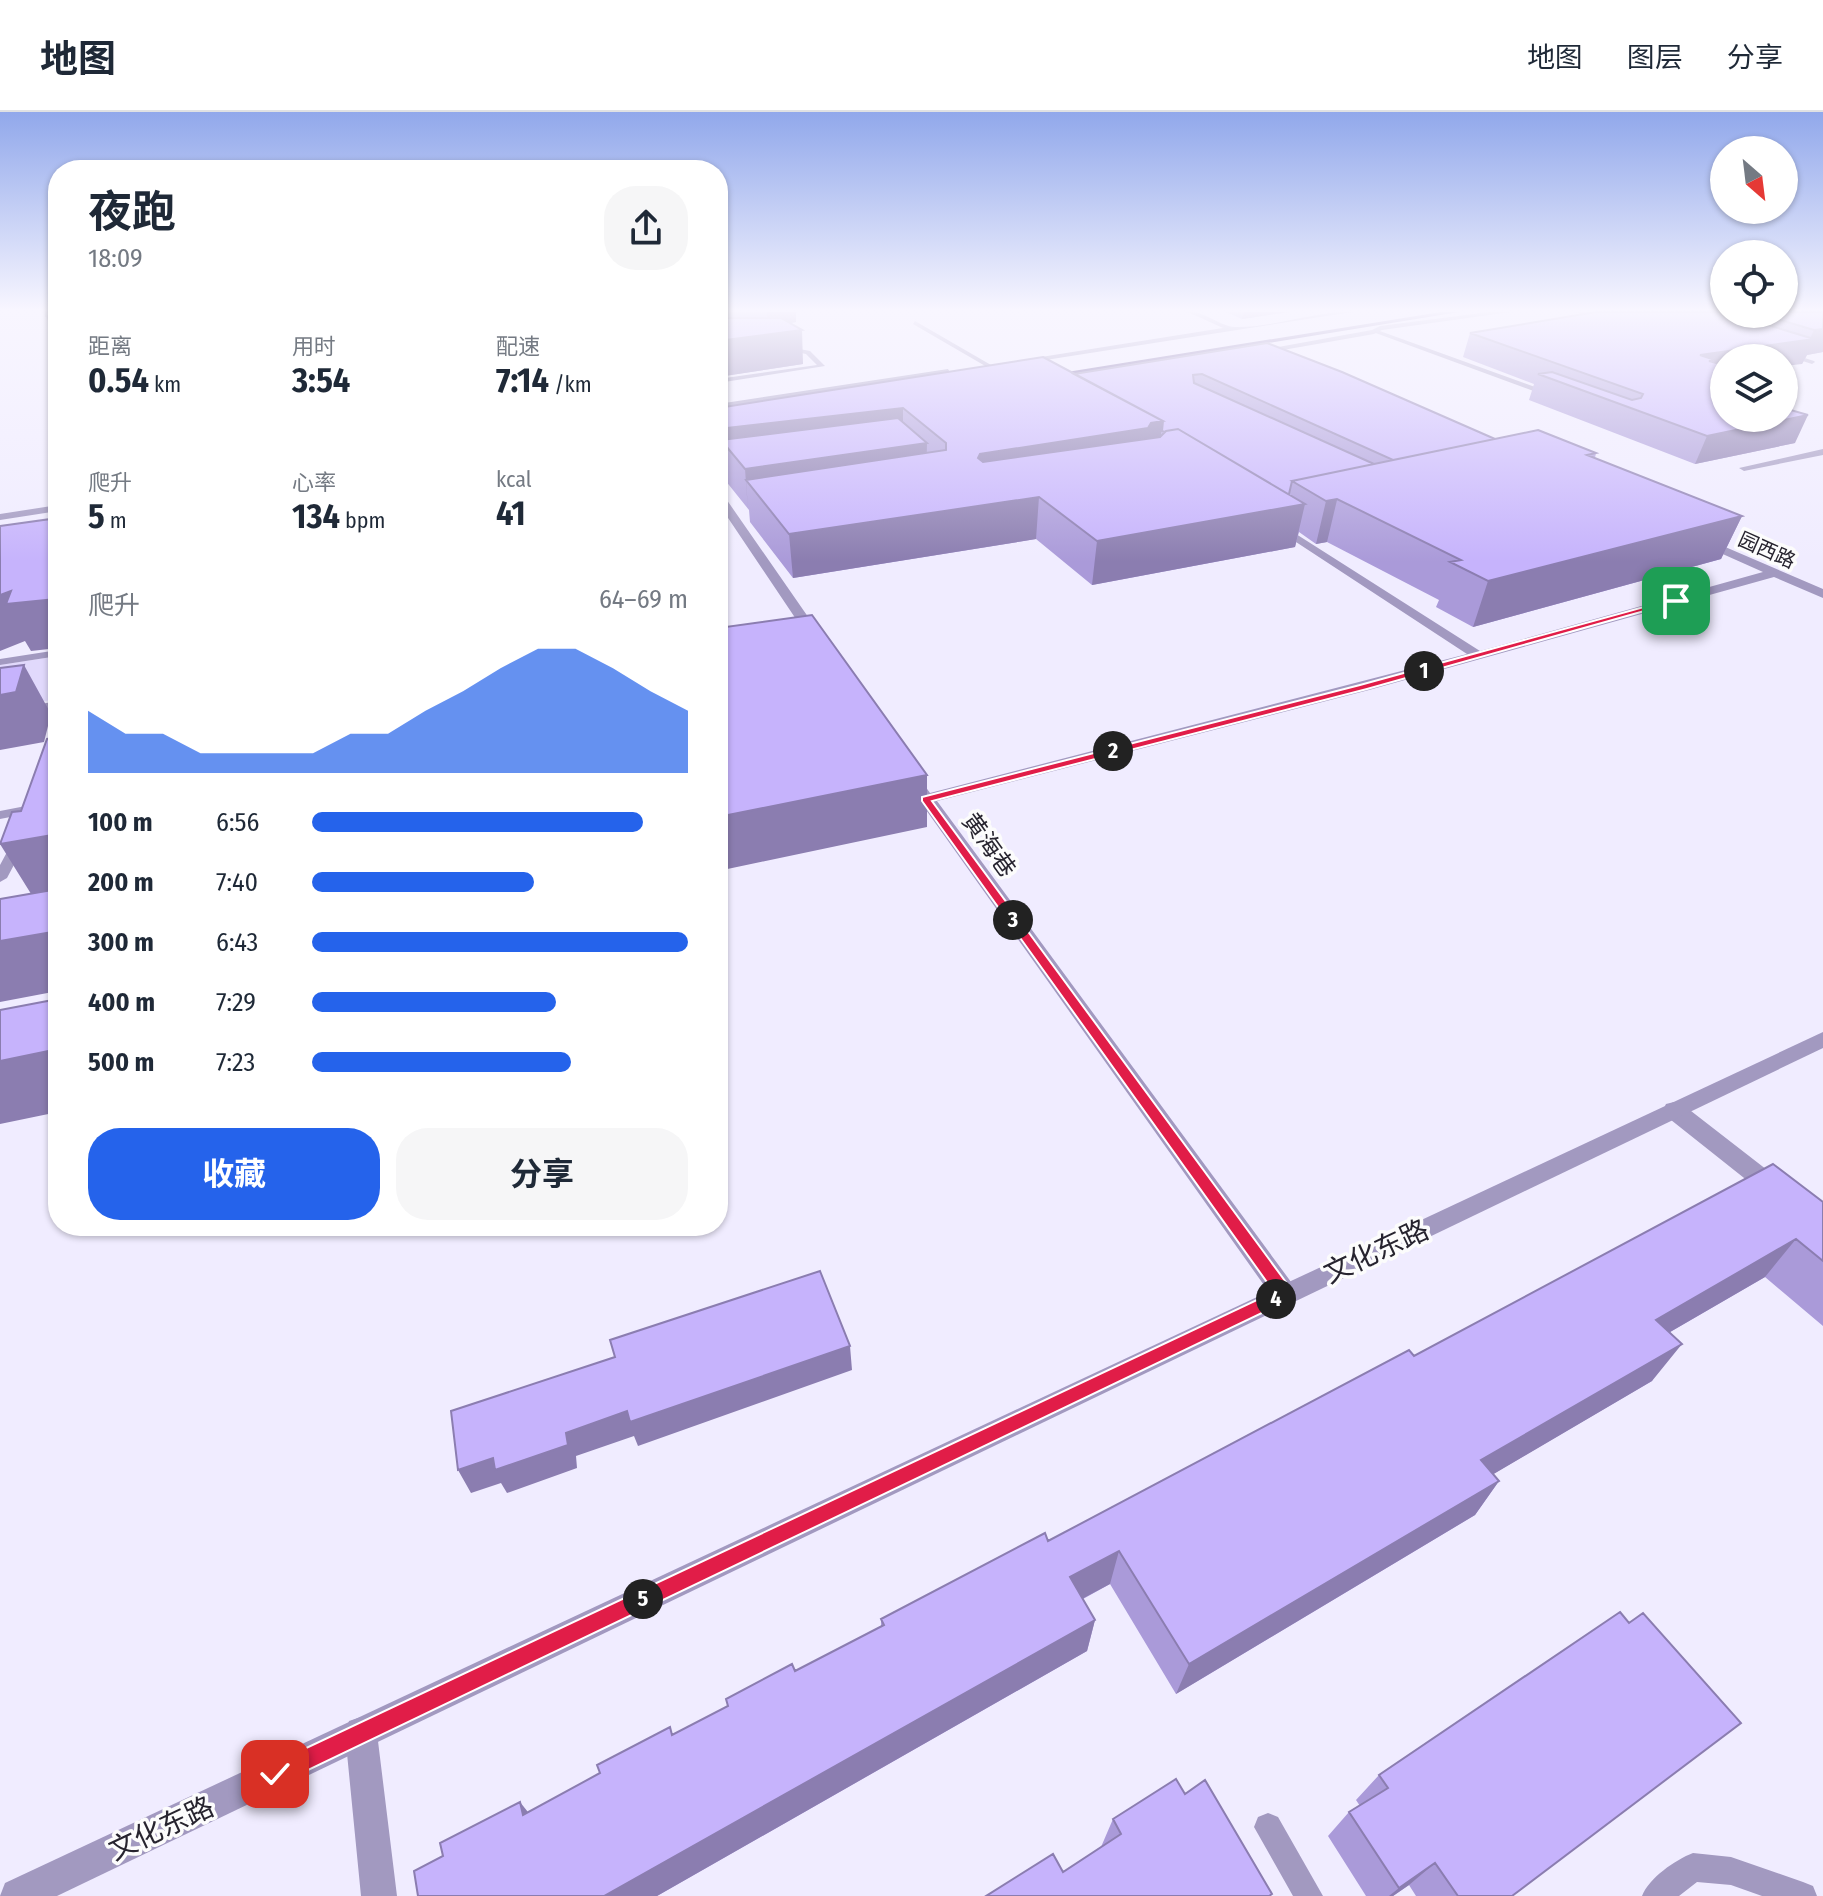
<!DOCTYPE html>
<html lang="zh">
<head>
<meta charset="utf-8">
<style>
  :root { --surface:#fff; --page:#f6f6f7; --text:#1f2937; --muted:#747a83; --line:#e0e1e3; --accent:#2563eb }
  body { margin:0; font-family:"Fira Sans Condensed","Noto Sans SC",sans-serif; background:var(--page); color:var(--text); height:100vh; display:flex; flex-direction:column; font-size:30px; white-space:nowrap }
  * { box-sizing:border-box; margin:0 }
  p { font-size:26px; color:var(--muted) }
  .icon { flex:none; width:44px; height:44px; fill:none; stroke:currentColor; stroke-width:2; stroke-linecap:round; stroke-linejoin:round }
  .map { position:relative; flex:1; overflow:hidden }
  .details { position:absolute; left:48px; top:48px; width:680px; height:1076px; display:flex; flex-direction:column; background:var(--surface); border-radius:32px; box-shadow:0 2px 6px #0004 }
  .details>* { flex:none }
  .needle { width:52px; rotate:152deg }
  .fabs { position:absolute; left:1710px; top:24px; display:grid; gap:16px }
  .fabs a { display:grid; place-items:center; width:88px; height:88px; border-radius:50%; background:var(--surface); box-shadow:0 2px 6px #0004; font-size:40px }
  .pin { position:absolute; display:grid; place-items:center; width:68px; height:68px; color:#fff; margin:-34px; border-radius:16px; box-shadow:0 4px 12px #0006 }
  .km { position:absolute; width:40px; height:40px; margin:-20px; border-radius:50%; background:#222; color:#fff; font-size:22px; line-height:40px; text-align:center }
  .round { display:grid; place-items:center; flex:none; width:84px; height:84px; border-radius:32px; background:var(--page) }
  .summary { display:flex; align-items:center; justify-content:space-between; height:136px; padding:0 40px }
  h1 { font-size:44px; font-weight:700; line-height:60px }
  .metrics { display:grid; grid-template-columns:repeat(3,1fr); gap:12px; height:136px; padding:8px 40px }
  .metrics div { display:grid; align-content:center }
  .metrics b { font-size:34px; font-weight:700 }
  .metrics small { font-size:22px; font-weight:400 }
  .metrics p { font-size:22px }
  .chart { height:224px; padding:16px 40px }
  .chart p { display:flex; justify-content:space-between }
  .chart svg { width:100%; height:144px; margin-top:8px; fill:var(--accent); opacity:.7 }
  .cta { display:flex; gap:16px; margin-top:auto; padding:16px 40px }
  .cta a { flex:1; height:92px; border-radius:32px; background:var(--accent); color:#fff; font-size:32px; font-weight:700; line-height:92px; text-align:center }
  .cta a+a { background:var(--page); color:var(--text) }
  ul { padding:0 40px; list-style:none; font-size:26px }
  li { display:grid; grid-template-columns:128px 96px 1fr; align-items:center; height:60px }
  li i { height:20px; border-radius:10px; background:var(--accent) }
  header { display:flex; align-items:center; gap:48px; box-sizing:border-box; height:112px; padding:0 40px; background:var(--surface); border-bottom:2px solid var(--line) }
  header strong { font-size:38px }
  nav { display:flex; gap:44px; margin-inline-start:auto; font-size:28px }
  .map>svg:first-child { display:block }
  .green { fill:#e1d9fc }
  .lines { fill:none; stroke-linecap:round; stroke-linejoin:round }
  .service { fill:#a299c0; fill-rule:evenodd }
  .minor { fill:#a299c0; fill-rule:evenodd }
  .tertiary { fill:#a299c0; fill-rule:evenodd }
  .primary { fill:#644f94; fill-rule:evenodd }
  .wall { fill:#aa9ad9 }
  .shaded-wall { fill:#8b7db0 }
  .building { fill:#c6b3fc; stroke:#8b7db0; stroke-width:2 }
  .route { fill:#e11d48; stroke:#fff; stroke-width:2 }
  .labels { text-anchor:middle; stroke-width:7; stroke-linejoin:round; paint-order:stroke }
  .far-street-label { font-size:20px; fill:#27242f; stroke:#fcfcfc }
  .street-label { font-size:24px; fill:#27242f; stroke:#fcfcfc }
  .near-street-label { font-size:28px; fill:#27242f; stroke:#fcfcfc }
</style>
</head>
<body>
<header>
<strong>地图</strong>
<nav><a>地图</a><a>图层</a><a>分享</a></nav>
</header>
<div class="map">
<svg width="1823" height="1784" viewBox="0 0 1823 1784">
  <rect width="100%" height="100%" fill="#f0ecff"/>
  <path class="green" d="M58,544V587L0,596V553Z"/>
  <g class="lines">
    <path class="service" d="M915,209L991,253L992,254L987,255L913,212Z
      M1373,218H1377L1557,283L1550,285L1373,220Z
      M784,234L810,239L825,254L718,271V267L817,253L806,242L782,237Z
      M1783,239L1814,249L1815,250L1812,252L1781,242Z
      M58,538V544L0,553V547Z
      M58,589V597L0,607V599Z
      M31,693L38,697L36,700L0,707V699Z
      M18,728L25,732L7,766L0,770V753L13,729Z
      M1268,1701L1278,1705L1323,1784H1293L1254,1715L1258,1705Z
      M1693,1741L1731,1745L1803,1770L1813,1774L1817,1784H1762L1731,1773L1697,1770L1679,1784H1642C1649,1766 1675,1748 1693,1741Z"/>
    <path class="minor" d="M1188,200C1205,199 1219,214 1235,215C1274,216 1313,199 1352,200L1020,252L1016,249L1223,216Z
      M1489,200H1510L1382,218L1374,222L1255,243L1251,240L1372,218L1380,214Z
      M948,257L951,262L718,298V292Z
      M1823,337V343L1744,359L1739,356Z
      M718,380L722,381L822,525L820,528L808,525L718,391Z
      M58,393V399L0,408V402Z
      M1274,408L1480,539L1763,460L1698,431V427L1702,425L1823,477V486L1774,465L1369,578L937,689L1294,1174L1298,1182L1294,1190L1285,1193L1276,1190L904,667L912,662L918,664L930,681L1467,542L1270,413V409Z
      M1674,990L1682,992L1784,1071L1788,1078L1784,1085L1776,1087L1768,1085L1666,1004L1663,998L1666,992Z
      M361,1605L373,1609L377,1621L397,1784H361L345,1621L349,1609Z"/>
    <path class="tertiary" d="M1823,920V936L57,1784H0L5,1771Z"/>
    <path class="primary" d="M1441,200H1459L1046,267L1042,264Z"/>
  </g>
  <path class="wall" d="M718,200H796V210L790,211L803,252L718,265Z
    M1226,200H1289L1242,207Z
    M1574,200H1724V202H1784L1823,200V240L1807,243L1802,252L1724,246L1795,331L1695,352L1529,288L1534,272L1463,245L1470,221L1582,202Z
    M1267,231L1495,327L1596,341L1595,346L1742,404L1721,447L1473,515L1436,495L1439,488L1327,430L1316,432L1299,420L1295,435L1092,473L1036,427L793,466L750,410L749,398L725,368L724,357H718V296L1074,262Z
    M1823,1090V1214L1765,1165L1670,1220L1652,1269L1493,1362L1499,1369L1475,1403L1176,1582L1110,1472L1083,1487L1095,1508L1087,1539L657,1784H418L528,1700L881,1514V1507L1048,1429L1414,1244Z
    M1379,1663L1512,1784H1416L1409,1773L1393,1784H1366L1328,1724L1349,1700L1360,1694L1356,1688Z
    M1185,1682L1063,1760L1101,1735L1113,1707Z"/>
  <path class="shaded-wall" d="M767,200H796V210L768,215Z
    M1244,200H1289L1242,207Z
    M58,203V232L46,204Z
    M1823,217V240L1807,243L1802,252L1784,254V246H1724V264L1700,243L1810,227L1814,218Z
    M802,218L803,252L718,265V229Z
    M903,296V334L927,331L926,371L746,368L748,398L745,357L721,328L724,357H718V317Z
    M1808,303L1795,331L1695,352L1707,324Z
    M1163,309L1157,348L978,383V346L980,342Z
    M1389,377L1337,388L1327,430L1316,432L1326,389Z
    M1039,385L1036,427L793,466L789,422Z
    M1305,392L1295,435L1092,473L1097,429Z
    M1742,404L1721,447L1473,515L1488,469Z
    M11,479L58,480V536L31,539L25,529L0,539V483Z
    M24,553L51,602L44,630L0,638V583Z
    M927,663V715L718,759V705Z
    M58,722V780L33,785L0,732Z
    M58,819V879L0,890V829Z
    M58,937V1000L0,1012V949Z
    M1796,1127L1765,1165L1627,1245L1656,1208Z
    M1682,1232L1652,1269L1458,1383L1481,1348Z
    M850,1234L852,1258L638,1334L634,1324L576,1344L577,1356L507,1381L501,1371L471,1381L458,1358L627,1299Z
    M1499,1369L1475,1403L1176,1582L1189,1552Z
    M1119,1439L1110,1472L1063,1497L1070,1465Z
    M1095,1508L1087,1539L657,1784H604Z
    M520,1690L539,1714L523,1703Z
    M1435,1751L1409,1773L1393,1784H1389L1399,1776Z"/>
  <path class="building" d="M46,200H58V203L46,204Z
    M1596,200H1724V202H1731L1814,227L1700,243L1715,248L1709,249L1724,253V306H1784V296L1808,303L1707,324L1538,262L1552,260L1632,288L1641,286L1643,282L1470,221Z
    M1784,200H1823V217L1814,218L1760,202H1784Z
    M718,206H781L802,218L718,229Z
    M1267,231L1342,260L1495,327L1393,348L1202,262L1193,263L1194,271L1374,352L1292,369L1289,382H1288L1178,317L1166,319L1165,320L1162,319L1163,309L1074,262Z
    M1043,245L1163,309L1151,311L1148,316L980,342L978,346L983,350L1160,325L1166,319L1178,317L1305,392L1097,429L1039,385L789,422L746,368L946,338V331L903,296L718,317V296Z
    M898,306L927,331L745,357L721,328Z
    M1538,318L1596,341L1587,343L1742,404L1488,469L1450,450L1461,448L1337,387L1326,389L1292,369Z
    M58,406V480L56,487L6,492L11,479L0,483V414Z
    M812,503L927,663L718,705V516Z
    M24,553L16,580L0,583V556Z
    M58,625V722L0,732L12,700L21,699L47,627Z
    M58,777V819L0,829V787Z
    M58,887V937L0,949V898Z
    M1773,1052L1823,1090V1149L1796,1127L1656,1208L1682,1232L1481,1348L1499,1369L1189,1552L1119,1439L1070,1465L1095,1508L604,1784H418L414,1759L443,1744L440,1731L520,1690L523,1703L600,1661L597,1653L670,1615L672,1623L728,1594L726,1587L792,1552L795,1559L884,1513L881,1507L1045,1421L1048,1429L1409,1238L1414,1244Z
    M820,1159L850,1234L630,1310L627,1299L566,1321L568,1333L495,1358L493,1346L458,1358L451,1299L615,1245L610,1228Z
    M1620,1500L1629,1511L1643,1501L1741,1611L1512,1784H1458L1435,1751L1399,1776L1349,1700L1388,1676L1379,1663Z
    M1176,1667L1185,1682L1205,1668L1272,1782L1269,1784H986L1053,1742L1063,1760L1121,1722L1113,1707Z"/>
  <linearGradient id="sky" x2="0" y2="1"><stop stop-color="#91a8eb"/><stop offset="0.44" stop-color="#f8f6ff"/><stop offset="1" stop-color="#f8f6ff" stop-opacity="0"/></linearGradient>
  <rect width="1823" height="450" fill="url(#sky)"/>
  <path class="route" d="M1673,487L1680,489L1367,577L932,689L1291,1177V1187L283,1670L275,1673L268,1670L264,1662L268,1654L1274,1180L922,689V685L1360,573Z"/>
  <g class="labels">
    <g class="far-street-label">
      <text transform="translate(1767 438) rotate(24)" y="7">园西路</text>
    </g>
    <g class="street-label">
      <text transform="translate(989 733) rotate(54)" y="8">黄海巷</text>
    </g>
    <g class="near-street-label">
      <text transform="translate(1376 1139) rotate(-25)" y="10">文化东路</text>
      <text transform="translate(161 1716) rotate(-25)" y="10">文化东路</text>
    </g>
  </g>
</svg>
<div class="fabs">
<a><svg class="needle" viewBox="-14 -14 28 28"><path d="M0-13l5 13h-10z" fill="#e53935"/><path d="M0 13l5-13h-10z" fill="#747a83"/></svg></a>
<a><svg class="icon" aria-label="locate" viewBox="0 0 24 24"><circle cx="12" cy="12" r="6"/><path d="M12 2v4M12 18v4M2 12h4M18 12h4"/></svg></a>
<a><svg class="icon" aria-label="layers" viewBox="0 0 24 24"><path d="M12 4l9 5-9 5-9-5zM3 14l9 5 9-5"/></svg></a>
</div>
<div class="pin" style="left:1676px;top:489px;background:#1e9e55"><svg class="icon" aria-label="arrive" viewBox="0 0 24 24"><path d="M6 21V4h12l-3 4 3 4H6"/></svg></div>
<div class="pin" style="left:275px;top:1662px;background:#d93025"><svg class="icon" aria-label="check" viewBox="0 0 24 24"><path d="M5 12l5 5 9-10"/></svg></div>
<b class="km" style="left:1424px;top:559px">1</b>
<b class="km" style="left:1113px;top:639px">2</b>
<b class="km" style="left:1013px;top:808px">3</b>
<b class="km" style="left:1276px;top:1187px">4</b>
<b class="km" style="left:643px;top:1487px">5</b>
<section class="details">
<div class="summary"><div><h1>夜跑</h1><p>18:09</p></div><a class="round"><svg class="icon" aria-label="share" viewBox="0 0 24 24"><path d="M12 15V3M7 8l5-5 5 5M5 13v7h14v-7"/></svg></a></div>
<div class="metrics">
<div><p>距离</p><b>0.54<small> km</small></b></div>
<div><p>用时</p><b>3:54</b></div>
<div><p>配速</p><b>7:14<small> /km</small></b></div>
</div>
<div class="metrics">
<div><p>爬升</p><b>5<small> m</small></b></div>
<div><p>心率</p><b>134<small> bpm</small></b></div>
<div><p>kcal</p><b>41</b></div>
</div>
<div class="chart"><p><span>爬升</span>64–69 m</p>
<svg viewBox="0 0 160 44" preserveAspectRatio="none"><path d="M0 44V25L10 32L20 32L30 38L40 38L50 38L60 38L70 32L80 32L90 25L100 19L110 12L120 6L130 6L140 12L150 19L160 25V44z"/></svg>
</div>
<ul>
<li><b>100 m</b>6:56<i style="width:88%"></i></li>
<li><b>200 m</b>7:40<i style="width:59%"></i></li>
<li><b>300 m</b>6:43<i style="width:100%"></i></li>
<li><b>400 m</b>7:29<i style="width:65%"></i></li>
<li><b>500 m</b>7:23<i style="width:69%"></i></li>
</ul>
<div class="cta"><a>收藏</a><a>分享</a></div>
</section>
</div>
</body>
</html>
